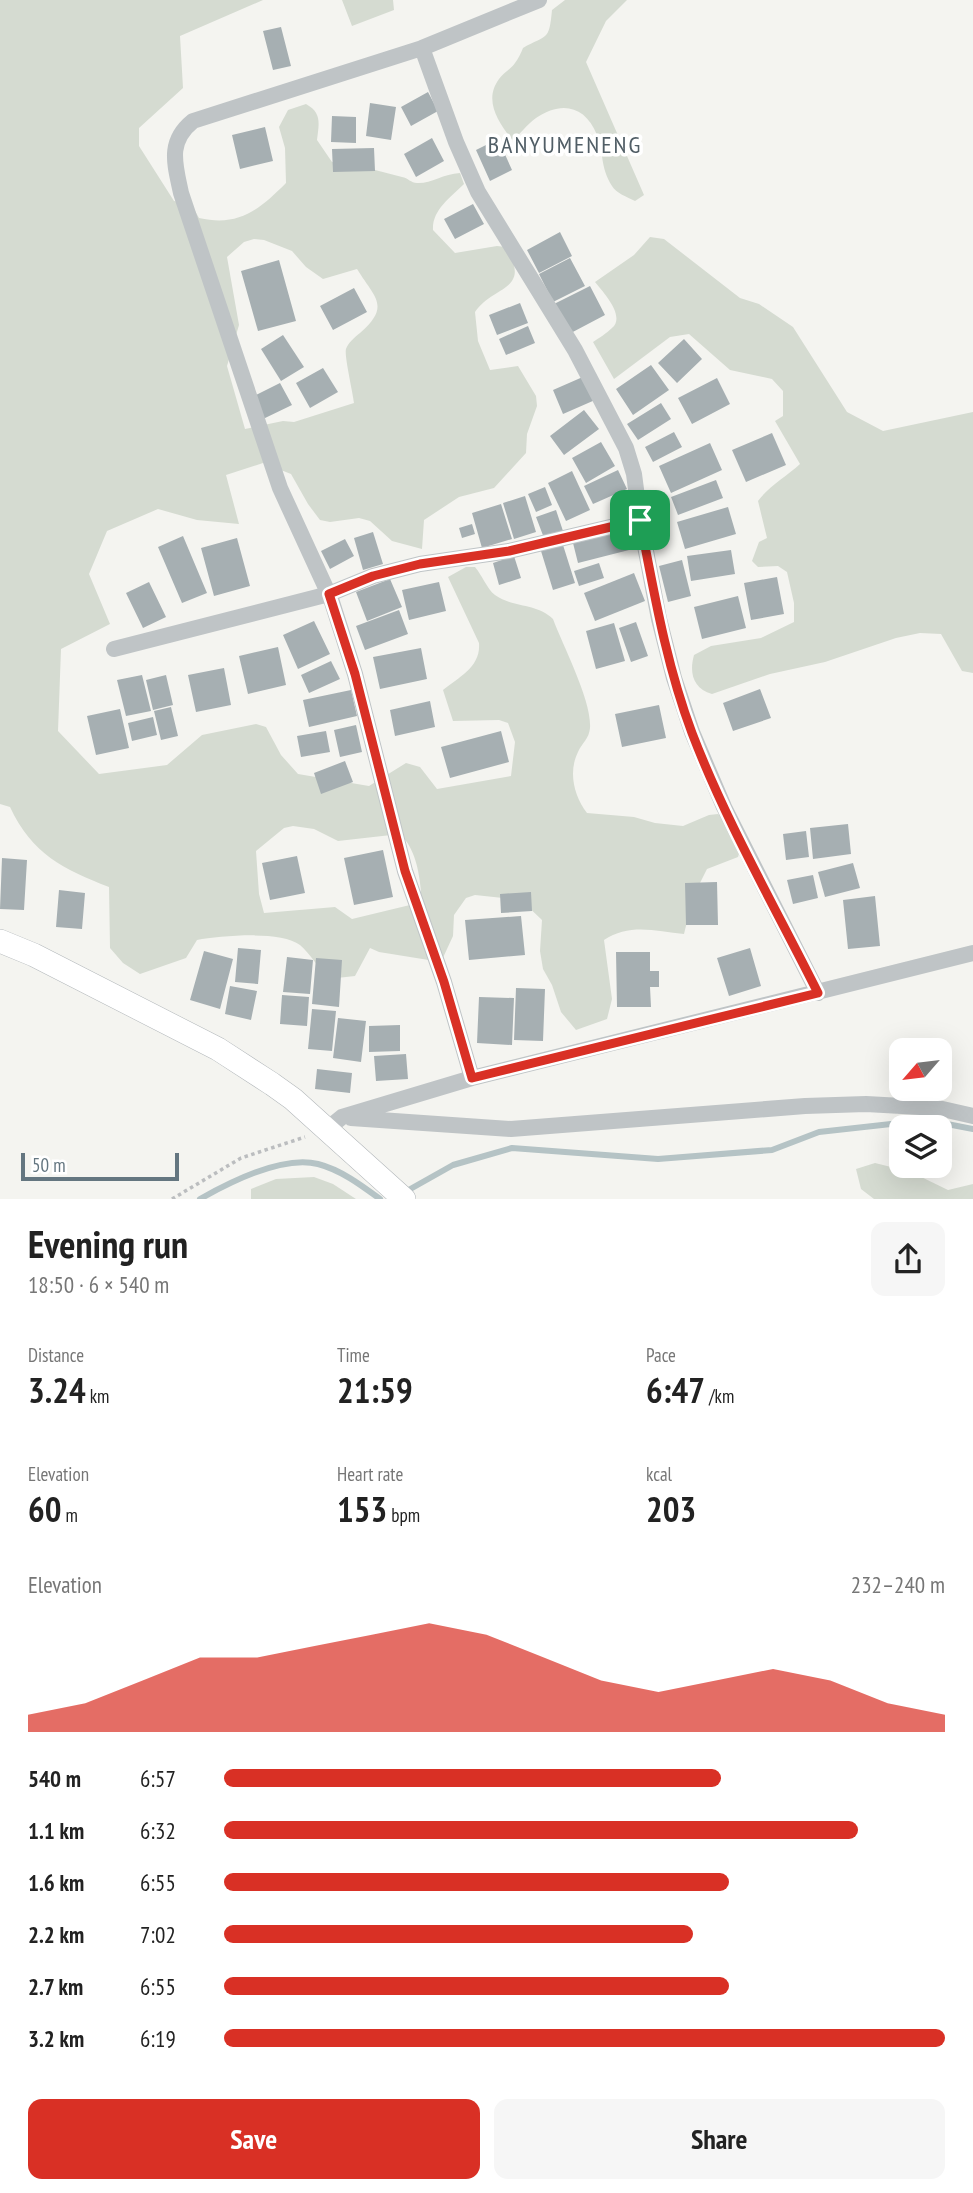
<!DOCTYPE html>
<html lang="en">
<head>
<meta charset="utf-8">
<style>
  :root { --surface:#fff; --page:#f6f6f6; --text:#222; --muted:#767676; --accent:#d93025 }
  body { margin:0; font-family:"PT Sans Narrow",sans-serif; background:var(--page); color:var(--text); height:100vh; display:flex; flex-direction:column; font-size:26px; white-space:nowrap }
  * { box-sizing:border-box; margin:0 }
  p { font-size:23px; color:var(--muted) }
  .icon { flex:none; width:38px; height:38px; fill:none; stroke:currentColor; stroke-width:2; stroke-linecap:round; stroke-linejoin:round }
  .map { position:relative; height:1199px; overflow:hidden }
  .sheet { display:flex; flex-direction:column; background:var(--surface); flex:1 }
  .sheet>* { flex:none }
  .needle { width:46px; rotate:242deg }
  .tools { position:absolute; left:889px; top:1038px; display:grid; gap:14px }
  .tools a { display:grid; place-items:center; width:63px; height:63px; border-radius:14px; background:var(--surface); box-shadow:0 7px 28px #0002; font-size:35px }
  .scale { position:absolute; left:21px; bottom:18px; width:158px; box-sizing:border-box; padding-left:7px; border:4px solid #647680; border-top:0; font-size:19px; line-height:24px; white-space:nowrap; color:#647680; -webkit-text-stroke:5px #fff; paint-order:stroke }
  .pin { position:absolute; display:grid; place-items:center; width:60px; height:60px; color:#fff; margin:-30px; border-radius:14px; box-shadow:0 4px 10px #0006 }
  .round { display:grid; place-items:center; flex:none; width:74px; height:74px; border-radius:14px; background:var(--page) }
  .overview { display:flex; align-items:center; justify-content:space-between; height:119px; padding:0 28px }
  h1 { font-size:38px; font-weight:600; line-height:52px }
  .metrics { display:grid; grid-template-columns:repeat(3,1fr); gap:10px; height:119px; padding:7px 28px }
  .metrics div { display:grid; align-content:center }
  .metrics b { font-size:35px; font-weight:600 }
  .metrics small { font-size:19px; font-weight:400 }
  .metrics p { font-size:19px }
  .chart { height:196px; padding:14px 28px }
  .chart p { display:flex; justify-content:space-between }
  .chart svg { width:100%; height:126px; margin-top:7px; fill:var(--accent); opacity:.7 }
  .primary-button { display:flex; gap:14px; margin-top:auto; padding:14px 28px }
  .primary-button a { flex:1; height:80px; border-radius:14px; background:var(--accent); color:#fff; font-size:28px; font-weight:600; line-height:80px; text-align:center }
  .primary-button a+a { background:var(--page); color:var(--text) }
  ul { padding:0 28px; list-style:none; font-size:23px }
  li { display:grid; grid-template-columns:112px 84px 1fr; align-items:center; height:52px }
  li i { height:18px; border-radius:9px; background:var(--accent) }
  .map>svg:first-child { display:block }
  .green { fill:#d5dbd1; fill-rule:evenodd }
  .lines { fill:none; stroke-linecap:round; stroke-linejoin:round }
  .stream { stroke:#b5c3c5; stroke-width:6 }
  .building { fill:#a6afb2 }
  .secondary-casing { stroke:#b2b7ba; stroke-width:24 }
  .path { stroke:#bbbdbf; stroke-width:3.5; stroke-dasharray:3.5 3.5; stroke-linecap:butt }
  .street { stroke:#bfc4c6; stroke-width:16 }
  .secondary { stroke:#fff; stroke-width:23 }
  .route-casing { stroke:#fff; stroke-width:14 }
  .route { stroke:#d93025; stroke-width:9 }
  .labels { text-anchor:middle; stroke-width:7; stroke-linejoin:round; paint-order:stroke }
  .quarter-label { font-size:24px; letter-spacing:2px; fill:#515e66; stroke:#fff }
</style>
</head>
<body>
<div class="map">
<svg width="973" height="1199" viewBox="0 0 973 1199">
  <rect width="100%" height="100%" fill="#f4f4f0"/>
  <path class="green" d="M0,0H263L180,36L183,88L139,128V146L174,201L191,204L199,218C239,227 259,210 286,183L285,148L279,127L288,110L306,104C322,113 319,123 317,140L332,162C356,164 379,171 402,177C408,178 411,183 417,183C430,184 443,174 460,173L464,184C450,198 432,210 433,230L455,253L497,246L506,247C532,292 494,284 475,312L478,341L490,370L518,366L536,396L537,406L527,434L526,453L494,488L459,497L424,520L422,549L392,541L370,521L359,518L330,522L320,520L308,504L291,474L263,463L226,475L239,524L197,520L158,509L107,531L89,574L110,624L61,649L58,731L99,774L167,765L202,735L256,724L266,727L281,755L298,774L369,786L406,763L420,767L437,789L511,776L515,742L508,723L499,720L453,721L443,690C459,677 481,667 479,643L448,577L466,567H475C482,575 487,589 495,595C513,608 537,603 553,619C563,646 592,701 590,728C589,739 582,743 578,752C568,772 574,796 587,813L634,817L655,823L683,826L709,815L718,814L727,820L741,848L738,857L707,869L693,897L684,934C656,931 629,923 604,940L612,999L607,1019L576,1030L561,1012L552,985L543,969L540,951L542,920L521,900L475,895L466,898L454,915L453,936L441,962L379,952L370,948L355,976L328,979C319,968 310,954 300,945C281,930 221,936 197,940L186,958L140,974L123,963L110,948L109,887C63,869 32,854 10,807L0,804ZM254,239L264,240L292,251L306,267L323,279L357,269C375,298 391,306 360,333C355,337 348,343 346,349C344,355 353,393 354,403L294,422L283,421L245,429L227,366L239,325L227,257L244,242ZM293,826L314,829L338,841L400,834C415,848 419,871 421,891L410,905L352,919L335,907L264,913L259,894L256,851L284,828Z
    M342,0H393L394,10L352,26Z
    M565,0H627L606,21L586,62L644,195L635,201C627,197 616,193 612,186C600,167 604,153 597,135C585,105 561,101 536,118C527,124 521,134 512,140C499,122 483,101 499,79C503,73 511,69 515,63C518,59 521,53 523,48C547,34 549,42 552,10Z
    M650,237L664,239L740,298L759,304L793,327L847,412L883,431L973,412V673L962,671L941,634L920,633L896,638L825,662L770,674L712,694C693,688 689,673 694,655L711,646L761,638L794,622V603L787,572L778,566L758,567L752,561L759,542L767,538L758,501C768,487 787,476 800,464L775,421L783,416V391L772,379L730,370L689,334L670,337L614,379L593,342C599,338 607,333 612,328C626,316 603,292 595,282L634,255Z
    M875,1163L911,1172L948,1190L973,1184V1199H874L861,1189L856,1169Z
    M314,1177L333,1184L356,1199H251V1189L276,1179Z"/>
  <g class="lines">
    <path class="stream" d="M405,1192L453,1165L512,1148L658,1159L772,1150L819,1132L900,1123L947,1124L973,1129
      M200,1199C230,1182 283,1155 318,1164C341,1170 361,1185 380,1199"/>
  </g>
  <path class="building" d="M281,27L291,66L273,70L263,31Z
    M428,92L438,111L411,126L401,107Z
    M370,103L396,107L391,140L366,136Z
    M332,116L356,117V143L331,142Z
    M265,127L273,161L240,169L232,135Z
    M432,138L444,161L416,177L404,154Z
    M498,139L512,170L490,181L476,150Z
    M374,148L375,171L333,172L332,149Z
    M473,204L484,224L455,239L444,219Z
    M560,232L572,256L539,273L527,250Z
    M570,258L585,286L553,302L539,274Z
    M279,260L296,321L258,331L241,271Z
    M590,286L605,315L569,334L554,304Z
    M354,288L367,312L333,330L320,306Z
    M520,303L528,323L497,335L489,315Z
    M528,326L535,343L506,355L499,339Z
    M283,335L304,367L281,381L261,349Z
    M684,339L702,359L677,383L658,363Z
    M651,365L669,390L633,415L616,389Z
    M323,368L338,392L310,408L296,383Z
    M585,376L595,400L563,414L553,390Z
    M717,378L730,404L692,424L678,398Z
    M280,383L292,405L263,419L252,397Z
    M661,403L671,419L638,440L627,424Z
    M584,410L599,429L564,455L550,436Z
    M674,432L682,447L653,462L645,447Z
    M772,433L786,465L746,482L732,450Z
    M601,442L615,466L586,483L572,458Z
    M710,443L722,470L671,493L659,466Z
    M618,470L627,489L593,504L584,486Z
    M572,471L590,510L566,521L548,483Z
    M716,480L723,498L678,515L671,497Z
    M545,487L552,505L536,512L528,494Z
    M525,496L536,532L514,539L503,503Z
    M501,504L512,539L482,548L472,513Z
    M728,507L736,534L685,549L677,522Z
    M556,510L563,531L544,538L536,517Z
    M472,524L475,534L462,538L459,528Z
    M625,531L629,550L578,563L573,543Z
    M373,532L383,564L363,570L354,538Z
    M183,536L207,593L182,603L158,547Z
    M237,538L250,586L214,596L201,548Z
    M345,539L354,556L330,569L321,551Z
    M563,545L575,583L553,590L541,551Z
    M731,550L735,574L691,581L687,556Z
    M514,556L521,578L499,585L493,563Z
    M682,560L691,596L668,602L659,566Z
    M599,563L604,578L579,586L574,571Z
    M634,573L645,601L595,621L584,593Z
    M777,577L784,614L751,620L744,583Z
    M390,579L402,607L367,621L356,592Z
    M149,582L166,617L143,628L126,593Z
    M439,582L446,611L409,620L402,590Z
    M738,596L746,628L702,639L694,607Z
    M399,610L408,634L365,650L356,626Z
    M314,621L330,654L298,669L283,635Z
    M636,622L648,656L631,662L619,628Z
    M614,623L625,661L596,669L586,631Z
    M278,647L286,685L248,694L239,656Z
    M421,648L427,679L380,689L373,657Z
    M331,661L340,679L309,693L301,675Z
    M224,668L231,705L196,712L188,675Z
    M142,675L151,711L126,716L117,680Z
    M166,675L173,705L153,710L146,680Z
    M760,689L771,718L733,731L723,703Z
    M351,690L357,716L309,727L303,700Z
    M430,701L435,727L395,736L390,710Z
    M659,705L666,738L622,747L615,714Z
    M171,707L178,736L161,740L154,711Z
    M120,709L129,748L96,755L87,716Z
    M153,717L157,735L132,741L128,723Z
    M356,725L362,752L340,757L334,730Z
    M326,731L330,752L301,757L297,736Z
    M501,731L509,762L450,778L441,747Z
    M345,761L353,782L321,794L314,773Z
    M848,824L851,854L813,859L810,828Z
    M806,831L809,857L786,860L783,834Z
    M383,850L393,897L354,905L344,858Z
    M297,856L305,893L270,900L262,863Z
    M2,858L27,860L24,910L0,909Z
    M853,863L860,888L825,897L818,872Z
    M813,875L818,898L793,904L787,880Z
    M717,882L718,925H686L685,883Z
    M59,890L85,893L82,929L56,927Z
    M531,892L532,911L501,913L500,894Z
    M875,896L880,946L848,949L843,900Z
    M521,916L525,955L469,960L465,920Z
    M238,948L261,950L258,984L235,982Z
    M750,948L761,986L729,996L717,958Z
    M204,951L233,959L220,1009L190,1000Z
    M616,952H650V971H659V987H650L651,1007H617Z
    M287,957L313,960L310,994L283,992Z
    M316,958L342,960L339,1007L312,1004Z
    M230,986L257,991L251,1020L225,1014Z
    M516,988L545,989L543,1041L514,1040Z
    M282,995L309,997L307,1026L280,1024Z
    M479,997L514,998L512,1045L477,1043Z
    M312,1009L336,1011L332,1051L308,1049Z
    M338,1018L366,1021L361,1062L333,1058Z
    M400,1025V1051L369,1052V1026Z
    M406,1054L408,1079L376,1081L374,1056Z
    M317,1069L352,1073L350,1093L315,1089Z"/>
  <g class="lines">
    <defs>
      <path id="secondary" d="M0,941L34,955L218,1049L272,1084L293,1099L404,1199"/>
    </defs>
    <use href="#secondary" class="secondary-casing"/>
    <path class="path" d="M172,1199L241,1158L305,1137"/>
    <path class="street" d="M539,0L422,48L456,142L478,192L575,350L626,448L634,474L640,520L659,619L674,678L692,732L724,807L818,993
      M422,48L193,121C167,142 175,164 181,193L280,488L331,599L355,674L405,871L444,982L472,1078
      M114,649L329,594L373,576L420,564L509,551L640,520
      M351,1118L511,1129L805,1106L866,1104L938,1108L973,1116
      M326,1130L342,1117L472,1078L973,953"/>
    <use href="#secondary" class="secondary"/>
  </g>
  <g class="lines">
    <defs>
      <path id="route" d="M640,520C654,592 666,664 692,733C726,822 775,907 818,993L472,1078L444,982L405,871L355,674L329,594L373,576L420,564L509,551Z"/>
    </defs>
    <use href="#route" class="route-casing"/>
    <use href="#route" class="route"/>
  </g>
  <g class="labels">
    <g class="quarter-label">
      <text x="565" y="153">BANYUMENENG</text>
    </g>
  </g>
</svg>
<div class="tools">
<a><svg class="needle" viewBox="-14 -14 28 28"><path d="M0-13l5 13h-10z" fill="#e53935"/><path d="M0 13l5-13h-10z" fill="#767676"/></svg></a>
<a><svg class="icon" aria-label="layers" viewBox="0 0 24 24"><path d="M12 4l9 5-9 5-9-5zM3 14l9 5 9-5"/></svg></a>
</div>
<div class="scale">50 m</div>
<div class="pin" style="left:640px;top:520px;background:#1e9e55"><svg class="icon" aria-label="arrive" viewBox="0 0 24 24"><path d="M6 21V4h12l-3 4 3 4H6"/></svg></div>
</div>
<section class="sheet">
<div class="overview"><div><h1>Evening run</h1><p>18:50 · 6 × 540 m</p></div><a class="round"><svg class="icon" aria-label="share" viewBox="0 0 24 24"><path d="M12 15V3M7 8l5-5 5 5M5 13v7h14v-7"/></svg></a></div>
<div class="metrics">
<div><p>Distance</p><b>3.24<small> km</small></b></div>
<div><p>Time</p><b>21:59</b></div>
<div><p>Pace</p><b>6:47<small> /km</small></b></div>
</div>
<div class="metrics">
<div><p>Elevation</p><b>60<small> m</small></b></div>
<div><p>Heart rate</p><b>153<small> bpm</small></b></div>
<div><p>kcal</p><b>203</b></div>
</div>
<div class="chart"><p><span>Elevation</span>232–240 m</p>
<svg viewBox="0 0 160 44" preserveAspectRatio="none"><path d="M0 44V38L10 34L20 26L30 18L40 18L50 14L60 10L70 6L80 10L90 18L100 26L110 30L120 26L130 22L140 26L150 34L160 38V44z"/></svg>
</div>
<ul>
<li><b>540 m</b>6:57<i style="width:69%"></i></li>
<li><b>1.1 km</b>6:32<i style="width:88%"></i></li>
<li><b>1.6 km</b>6:55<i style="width:70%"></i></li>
<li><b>2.2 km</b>7:02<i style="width:65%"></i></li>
<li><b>2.7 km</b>6:55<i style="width:70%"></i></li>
<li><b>3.2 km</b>6:19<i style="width:100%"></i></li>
</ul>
<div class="primary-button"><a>Save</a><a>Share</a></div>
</section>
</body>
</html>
